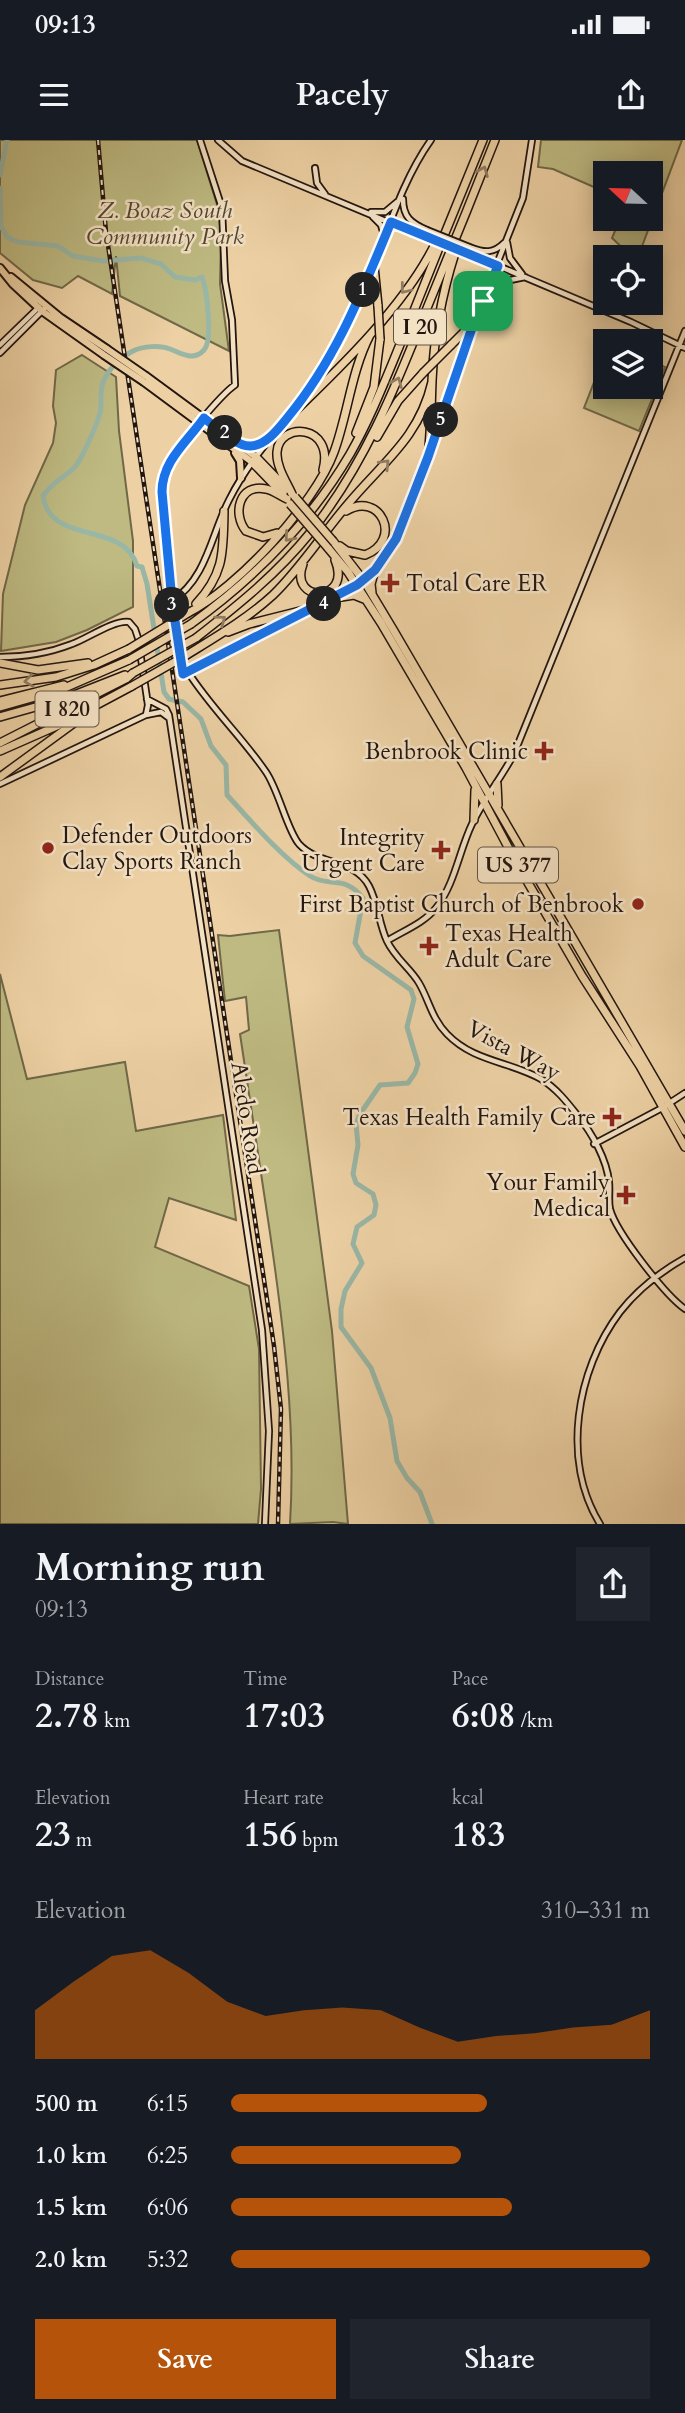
<!DOCTYPE html>
<html lang="en">
<head>
<meta charset="utf-8">
<style>
  :root { --surface:#171b24; --page:#20242c; --text:#f1f3f6; --muted:#9ea1a6; --accent:#b45309 }
  body { margin:0; font-family:Cardo,serif; background:var(--page); color:var(--text); height:100vh; display:flex; flex-direction:column; font-size:26px; white-space:nowrap }
  * { box-sizing:border-box; margin:0 }
  p { font-size:23px; color:var(--muted) }
  .icon { flex:none; width:38px; height:38px; fill:none; stroke:currentColor; stroke-width:2; stroke-linecap:round; stroke-linejoin:round }
  .map { position:relative; height:1384px; overflow:hidden }
  .panel { display:flex; flex-direction:column; background:var(--surface); flex:1 }
  .panel>* { flex:none }
  .needle { width:46px; rotate:292deg }
  .fabs { position:absolute; left:593px; top:21px; display:grid; gap:14px }
  .fabs a { display:grid; place-items:center; width:70px; height:70px; border-radius:0px; background:var(--surface); box-shadow:0 4px 18px #0003; font-size:35px }
  .pin { position:absolute; display:grid; place-items:center; width:60px; height:60px; color:#fff; margin:-30px; border-radius:14px; box-shadow:0 4px 10px #0006 }
  .km { position:absolute; width:35px; height:35px; margin:-18px; border-radius:50%; background:#222; color:#fff; font-size:19px; line-height:35px; text-align:center }
  .round { display:grid; place-items:center; flex:none; width:74px; height:74px; border-radius:0px; background:var(--page) }
  .overview { display:flex; align-items:center; justify-content:space-between; height:119px; padding:0 35px }
  h1 { font-size:38px; font-weight:700; line-height:52px }
  .metrics { display:grid; grid-template-columns:repeat(3,1fr); gap:10px; height:119px; padding:7px 35px }
  .metrics div { display:grid; align-content:center }
  .metrics b { font-size:35px; font-weight:700 }
  .metrics small { font-size:19px; font-weight:400 }
  .metrics p { font-size:19px }
  .chart { height:196px; padding:14px 35px }
  .chart p { display:flex; justify-content:space-between }
  .chart svg { width:100%; height:126px; margin-top:7px; fill:var(--accent); opacity:.7 }
  .action { display:flex; gap:14px; margin-top:auto; padding:14px 35px }
  .action a { flex:1; height:80px; border-radius:0px; background:var(--accent); color:#fff; font-size:28px; font-weight:700; line-height:80px; text-align:center }
  .action a+a { background:var(--page); color:var(--text) }
  ul { padding:0 35px; list-style:none; font-size:23px }
  li { display:grid; grid-template-columns:112px 84px 1fr; align-items:center; height:52px }
  li i { height:18px; border-radius:9px; background:var(--accent) }
  .status { display:flex; justify-content:space-between; align-items:center; height:49px; padding:0 35px; background:var(--surface); direction:ltr }
  .status svg { height:19px; fill:currentColor }
  header { display:flex; justify-content:space-between; align-items:center; height:91px; padding:0 35px; background:var(--surface); font-size:32px; font-weight:700 }
  .map>svg:first-child { display:block }
  .green { fill:#beba82; stroke:#706848; stroke-width:2 }
  .lines { fill:none; stroke-linecap:round; stroke-linejoin:round }
  .river { stroke:#99b7a6; stroke-width:5 }
  .secondary-casing { stroke:#23150f; stroke-width:8 }
  .primary-casing { stroke:#23150f; stroke-width:10 }
  .highway-casing { stroke:#23150f; stroke-width:10 }
  .secondary { stroke:#f3e1c4; stroke-width:4.5 }
  .primary { stroke:#edd1a4; stroke-width:6 }
  .highway { stroke:#edd1a4; stroke-width:7 }
  .rail-casing { stroke:#23150f; stroke-width:4.5 }
  .rail { stroke:#f3e1c4; stroke-width:2; stroke-dasharray:5; stroke-linecap:butt }
  .secondary-bridge-casing { stroke:#23150f; stroke-width:8; stroke-linecap:butt }
  .primary-bridge-casing { stroke:#23150f; stroke-width:10; stroke-linecap:butt }
  .highway-bridge-casing { stroke:#23150f; stroke-width:10; stroke-linecap:butt }
  .secondary-bridge { stroke:#f3e1c4; stroke-width:4.5 }
  .primary-bridge { stroke:#edd1a4; stroke-width:6 }
  .highway-bridge { stroke:#edd1a4; stroke-width:7 }
  .oneway { stroke:#927c61 }
  .route-casing { stroke:#fff; stroke-width:14 }
  .route { stroke:#1a73e8; stroke-width:9 }
  .poi-dot { fill:#8f2418; stroke:#f3e1c4; stroke-width:2.5 }
  .labels { text-anchor:middle; stroke-width:5; stroke-linejoin:round; paint-order:stroke }
  .shield { fill:#f3e1c4; stroke:#615245; stroke-width:2 }
  .shield-label { font-size:21px; font-weight:bold; fill:#23150f }
  .park-label { font-size:23px; font-style:italic; fill:#524732; stroke:#f3e1c4 }
  .poi-label { font-size:23px; fill:#23150f; stroke:#f3e1c4; text-anchor:end }
  .street-label { font-size:23px; fill:#23150f; stroke:#f3e1c4 }
</style>
</head>
<body>
<div class="status"><b>09:13</b><svg viewBox="0 0 49 12"><path d="M0 12V9h3v3zM5 12V6h3v6zM10 12V3h3v9zM15 12V0h3v12zM26 1h20v11H26zM47 4h2v5h-2z"/></svg></div>
<header><svg class="icon" aria-label="menu" viewBox="0 0 24 24"><path d="M4 6h16M4 12h16M4 18h16"/></svg>Pacely<svg class="icon" aria-label="share" viewBox="0 0 24 24"><path d="M12 15V3M7 8l5-5 5 5M5 13v7h14v-7"/></svg></header>
<div class="map">
<svg width="685" height="1384" viewBox="0 0 685 1384">
  <rect width="100%" height="100%" fill="#edd1a4"/>
  <filter id="stains"><feTurbulence type="fractalNoise" baseFrequency=".00286" numOctaves="4"/><feColorMatrix values="0 0 0 0 .2 0 0 0 0 .09 0 0 0 0 .02 0 0 0 .5 -.17"/></filter>
  <radialGradient id="worn" r=".72"><stop offset=".6" stop-color="#630" stop-opacity="0"/><stop offset="1" stop-color="#630" stop-opacity=".3"/></radialGradient>
  <path class="green" d="M0,0H197L219,71L221,100L220,144L229,211L120,156L116,116L112,154L78,136L62,148L33,140L0,113Z
    M541,0H682L638,117H632L612,98L620,79H651V33H606L605,52L553,29L538,27Z
    M605,214L606,247H651V221L665,227L639,291L584,268Z
    M82,215L116,237L119,291L133,401V467L87,490L56,502L1,511L3,454L25,365L53,303L56,283L53,266L56,230Z
    M279,790L332,1191L348,1384L333,1382L290,1384C296,1286 284,1190 270,1093C260,1027 250,960 240,894L249,890L246,857L225,861L218,795L230,796Z
    M0,834L27,939L125,922L136,991L223,975L236,1080L169,1058L155,1107L249,1146L259,1209L261,1349L258,1384H0Z"/>
  <g class="lines">
    <path class="river" d="M0,35L7,0
      M0,48L1,86L7,97L18,102L58,106L73,116L104,121L141,118L161,124L175,137L195,140L202,137C207,150 213,201 204,210C193,222 181,213 170,209C160,205 143,206 133,211C119,218 106,231 102,246C100,255 102,265 100,273C97,285 82,318 75,327C64,338 54,340 43,356C50,406 124,380 137,426L142,427L147,444L164,552L169,559L183,562L201,579L211,606L226,625L227,655C251,681 280,716 310,736C329,748 344,734 363,758L355,803L363,816L411,850L414,859L407,887L418,924L415,933L408,943L380,945L360,974L356,984L358,1005L353,1034L356,1043L373,1054L376,1065L374,1075L357,1087L353,1104L362,1123L345,1151L341,1169V1187L371,1228L390,1278L397,1321L407,1338L420,1352L432,1384"/>
    <defs>
      <path id="secondary" d="M200,0L222,68L225,141L232,180L235,245C221,254 176,309 167,325C163,334 162,343 162,352L172,461L182,530L183,534L189,532L309,472
        M218,0L242,21L424,97
        M315,28L317,43L325,54
        M403,59C403,77 411,83 427,90
        M371,72H385L397,62
        M373,77L381,85L384,95
        M507,102L510,118L522,134
        M472,108C485,113 494,113 504,103
        M470,114L631,182L685,208
        M488,155L501,142L525,137
        M0,205L39,167
        M0,213L44,169
        M299,263C330,221 353,175 373,127C390,84 404,38 431,0
        M432,307L474,182L523,58L532,0
        M172,461C207,438 211,395 229,360C245,328 267,302 289,276
        M320,466C335,458 353,450 366,439C401,409 413,356 429,315
        M0,517C25,517 49,513 72,504C87,499 113,480 129,482L135,489L138,498L148,565L146,575
        M188,532C211,568 242,597 266,632C279,651 287,690 299,704C319,726 354,718 369,746C378,763 379,784 387,801C395,818 410,828 419,843C429,860 432,879 447,894C474,922 509,921 541,939C556,948 567,962 578,976C592,993 607,1020 609,1042C610,1051 608,1060 610,1069C616,1092 665,1155 685,1169
        M147,559L166,569L169,575L262,1190L269,1291L265,1384
        M0,644L146,575L161,572L169,578
        M387,801C403,791 424,783 436,768C455,744 459,711 472,684C484,659 501,638 514,614L685,191
        M594,1004L662,968L685,953
        M600,1384C561,1321 576,1230 620,1172C638,1149 660,1132 685,1118"/>
      <path id="primary" d="M0,128L13,144L42,171L104,215
        M11,137L61,178L107,209
        M146,236L256,317
        M144,242L252,322
        M242,304L254,306L272,296
        M235,313L240,321L241,338"/>
      <path id="highway" d="M374,126L378,166
        M451,205L474,182
        M288,278C339,229 407,164 437,100
        M356,293L374,247L380,199
        M377,297L398,261L423,233
        M256,317L287,349
        M428,317C431,292 431,267 432,241C434,195 443,148 458,104
        M252,322L283,354
        M292,354C286,341 276,326 277,312C279,281 335,284 323,330
        M277,393L263,397L246,391C232,374 239,343 266,349C273,350 280,356 287,359
        M333,401L364,441L394,491L685,991
        M340,406L347,411L365,415C404,400 380,350 346,371
        M328,408L348,432L381,483L466,628L516,722L582,836L640,926L685,1007
        M303,424C288,464 353,463 335,420
        M372,453L371,444L375,430
        M335,458L354,455L364,459
        M196,464C225,433 223,411 224,371
        M188,473C237,448 315,364 334,312C348,274 351,232 370,195
        M191,484C255,438 310,382 350,314C373,274 389,230 407,188C432,125 457,63 483,0
        M228,492L249,484L320,466
        M196,498C237,466 277,434 310,393C363,327 394,251 425,173C449,115 472,58 495,0
        M185,516C214,498 247,479 273,455C301,428 323,393 348,364C383,322 419,298 432,242
        M0,523L38,530L88,523
        M0,545L56,537L94,525L129,509
        M0,561L64,545
        M0,567L60,550L129,520
        M0,577L64,559L125,535
        M0,603L126,539L133,533
        M0,611L59,585L132,546
        M0,637L85,575
        M497,644L498,665
        M474,680L475,650"/>
    </defs>
    <use href="#secondary" class="secondary-casing"/>
    <use href="#primary" class="primary-casing"/>
    <use href="#highway" class="highway-casing"/>
    <use href="#secondary" class="secondary"/>
    <use href="#primary" class="primary"/>
    <use href="#highway" class="highway"/>
    <defs>
      <path id="rail" d="M98,0L106,92L274,1206L281,1269L278,1384"/>
    </defs>
    <use href="#rail" class="rail-casing"/>
    <use href="#rail" class="rail"/>
    <defs>
      <path id="secondary-bridge" d="M427,90L472,108
        M424,97L470,114"/>
      <path id="primary-bridge" d="M107,209L146,236
        M104,215L144,242"/>
      <path id="highway-bridge" d="M378,166L380,199
        M423,233L451,205
        M295,357L333,401
        M290,364L328,408
        M129,509L188,473
        M129,520L191,484
        M133,533L196,498
        M132,546L185,516"/>
    </defs>
    <use href="#secondary-bridge" class="secondary-bridge-casing"/>
    <use href="#primary-bridge" class="primary-bridge-casing"/>
    <use href="#highway-bridge" class="highway-bridge-casing"/>
    <use href="#secondary-bridge" class="secondary-bridge"/>
    <use href="#primary-bridge" class="primary-bridge"/>
    <use href="#highway-bridge" class="highway-bridge"/>
  </g>
  <defs><path id="oneway-chevron" d="M-2-3.5L2.5 0L-2 3.5" fill="none" stroke-width="1.6" stroke-linecap="round" stroke-linejoin="round" transform="scale(1.75)"/></defs>
  <g class="oneway">
    <use href="#oneway-chevron" transform="translate(483 31) rotate(-68)"/>
    <use href="#oneway-chevron" transform="translate(405 149) rotate(128)"/>
    <use href="#oneway-chevron" transform="translate(397 242) rotate(-68)"/>
    <use href="#oneway-chevron" transform="translate(385 324) rotate(-46)"/>
    <use href="#oneway-chevron" transform="translate(289 397) rotate(131)"/>
    <use href="#oneway-chevron" transform="translate(221 480) rotate(-37)"/>
    <use href="#oneway-chevron" transform="translate(29 541) rotate(172)"/>
  </g>
  <g class="lines">
    <defs>
      <path id="route" d="M391,82L498,126L474,182L428,317L396,399L375,430L357,445L183,534L172,461L162,352C162,321 187,302 204,278C216,287 235,306 250,306C266,306 279,288 288,277C336,219 362,152 391,82Z"/>
    </defs>
    <use href="#route" class="route-casing"/>
    <use href="#route" class="route"/>
  </g>
  <g class="poi-dot">
    <path d="M386.5 432.5h7v7h7v7h-7v7h-7v-7h-7v-7h7z"/>
    <path d="M540.5 600.5h7v7h7v7h-7v7h-7v-7h-7v-7h7z"/>
    <circle cx="48" cy="708" r="7"/>
    <path d="M437.5 699.5h7v7h7v7h-7v7h-7v-7h-7v-7h7z"/>
    <circle cx="638" cy="764" r="7"/>
    <path d="M425.5 795.5h7v7h7v7h-7v7h-7v-7h-7v-7h7z"/>
    <path d="M608.5 966.5h7v7h7v7h-7v7h-7v-7h-7v-7h7z"/>
    <path d="M622.5 1044.5h7v7h7v7h-7v7h-7v-7h-7v-7h7z"/>
  </g>
  <g class="labels">
    <g class="shield">
      <rect x="394" y="169.5" width="52" height="35" rx="5"/>
      <rect x="35.5" y="551.5" width="63" height="35" rx="5"/>
      <rect x="478" y="707.5" width="80" height="35" rx="5"/>
    </g>
    <g class="shield-label">
      <text x="420" y="194">I 20</text>
      <text x="67" y="576">I 820</text>
      <text x="518" y="732">US 377</text>
    </g>
    <g class="park-label">
      <text x="165" y="78">Z. Boaz South<tspan x="165" dy="26">Community Park</tspan></text>
    </g>
    <g class="poi-label">
      <text x="406" y="451" text-anchor="start">Total Care ER</text>
      <text x="528" y="619">Benbrook Clinic</text>
      <text x="62" y="703" text-anchor="start">Defender Outdoors<tspan x="62" dy="26">Clay Sports Ranch</tspan></text>
      <text x="425" y="705">Integrity<tspan x="425" dy="26">Urgent Care</tspan></text>
      <text x="624" y="772">First Baptist Church of Benbrook</text>
      <text x="445" y="801" text-anchor="start">Texas Health<tspan x="445" dy="26">Adult Care</tspan></text>
      <text x="596" y="985">Texas Health Family Care</text>
      <text x="610" y="1050">Your Family<tspan x="610" dy="26">Medical</tspan></text>
    </g>
    <g class="street-label">
      <text transform="translate(514 910) rotate(28)" y="8">Vista Way</text>
      <text transform="translate(248 978) rotate(81)" y="8">Aledo Road</text>
    </g>
  </g>
  <rect width="100%" height="100%" filter="url(#stains)"/>
  <rect width="100%" height="100%" fill="url(#worn)"/>
</svg>
<div class="fabs">
<a><svg class="needle" viewBox="-14 -14 28 28"><path d="M0-13l5 13h-10z" fill="#e53935"/><path d="M0 13l5-13h-10z" fill="#9ea1a6"/></svg></a>
<a><svg class="icon" aria-label="locate" viewBox="0 0 24 24"><circle cx="12" cy="12" r="6"/><path d="M12 2v4M12 18v4M2 12h4M18 12h4"/></svg></a>
<a><svg class="icon" aria-label="layers" viewBox="0 0 24 24"><path d="M12 4l9 5-9 5-9-5zM3 14l9 5 9-5"/></svg></a>
</div>
<div class="pin" style="left:483px;top:161px;background:#1e9e55"><svg class="icon" aria-label="arrive" viewBox="0 0 24 24"><path d="M6 21V4h12l-3 4 3 4H6"/></svg></div>
<b class="km" style="left:363px;top:150px">1</b>
<b class="km" style="left:225px;top:293px">2</b>
<b class="km" style="left:172px;top:465px">3</b>
<b class="km" style="left:324px;top:464px">4</b>
<b class="km" style="left:441px;top:280px">5</b>
</div>
<section class="panel">
<div class="overview"><div><h1>Morning run</h1><p>09:13</p></div><a class="round"><svg class="icon" aria-label="share" viewBox="0 0 24 24"><path d="M12 15V3M7 8l5-5 5 5M5 13v7h14v-7"/></svg></a></div>
<div class="metrics">
<div><p>Distance</p><b>2.78<small> km</small></b></div>
<div><p>Time</p><b>17:03</b></div>
<div><p>Pace</p><b>6:08<small> /km</small></b></div>
</div>
<div class="metrics">
<div><p>Elevation</p><b>23<small> m</small></b></div>
<div><p>Heart rate</p><b>156<small> bpm</small></b></div>
<div><p>kcal</p><b>183</b></div>
</div>
<div class="chart"><p><span>Elevation</span>310–331 m</p>
<svg viewBox="0 0 160 44" preserveAspectRatio="none"><path d="M0 44V27L10 17L20 8L30 6L40 14L50 24L60 29L70 27L80 26L90 27L100 33L110 38L120 36L130 35L140 33L150 32L160 27V44z"/></svg>
</div>
<ul>
<li><b>500 m</b>6:15<i style="width:61%"></i></li>
<li><b>1.0 km</b>6:25<i style="width:55%"></i></li>
<li><b>1.5 km</b>6:06<i style="width:67%"></i></li>
<li><b>2.0 km</b>5:32<i style="width:100%"></i></li>
</ul>
<div class="action"><a>Save</a><a>Share</a></div>
</section>
</body>
</html>
